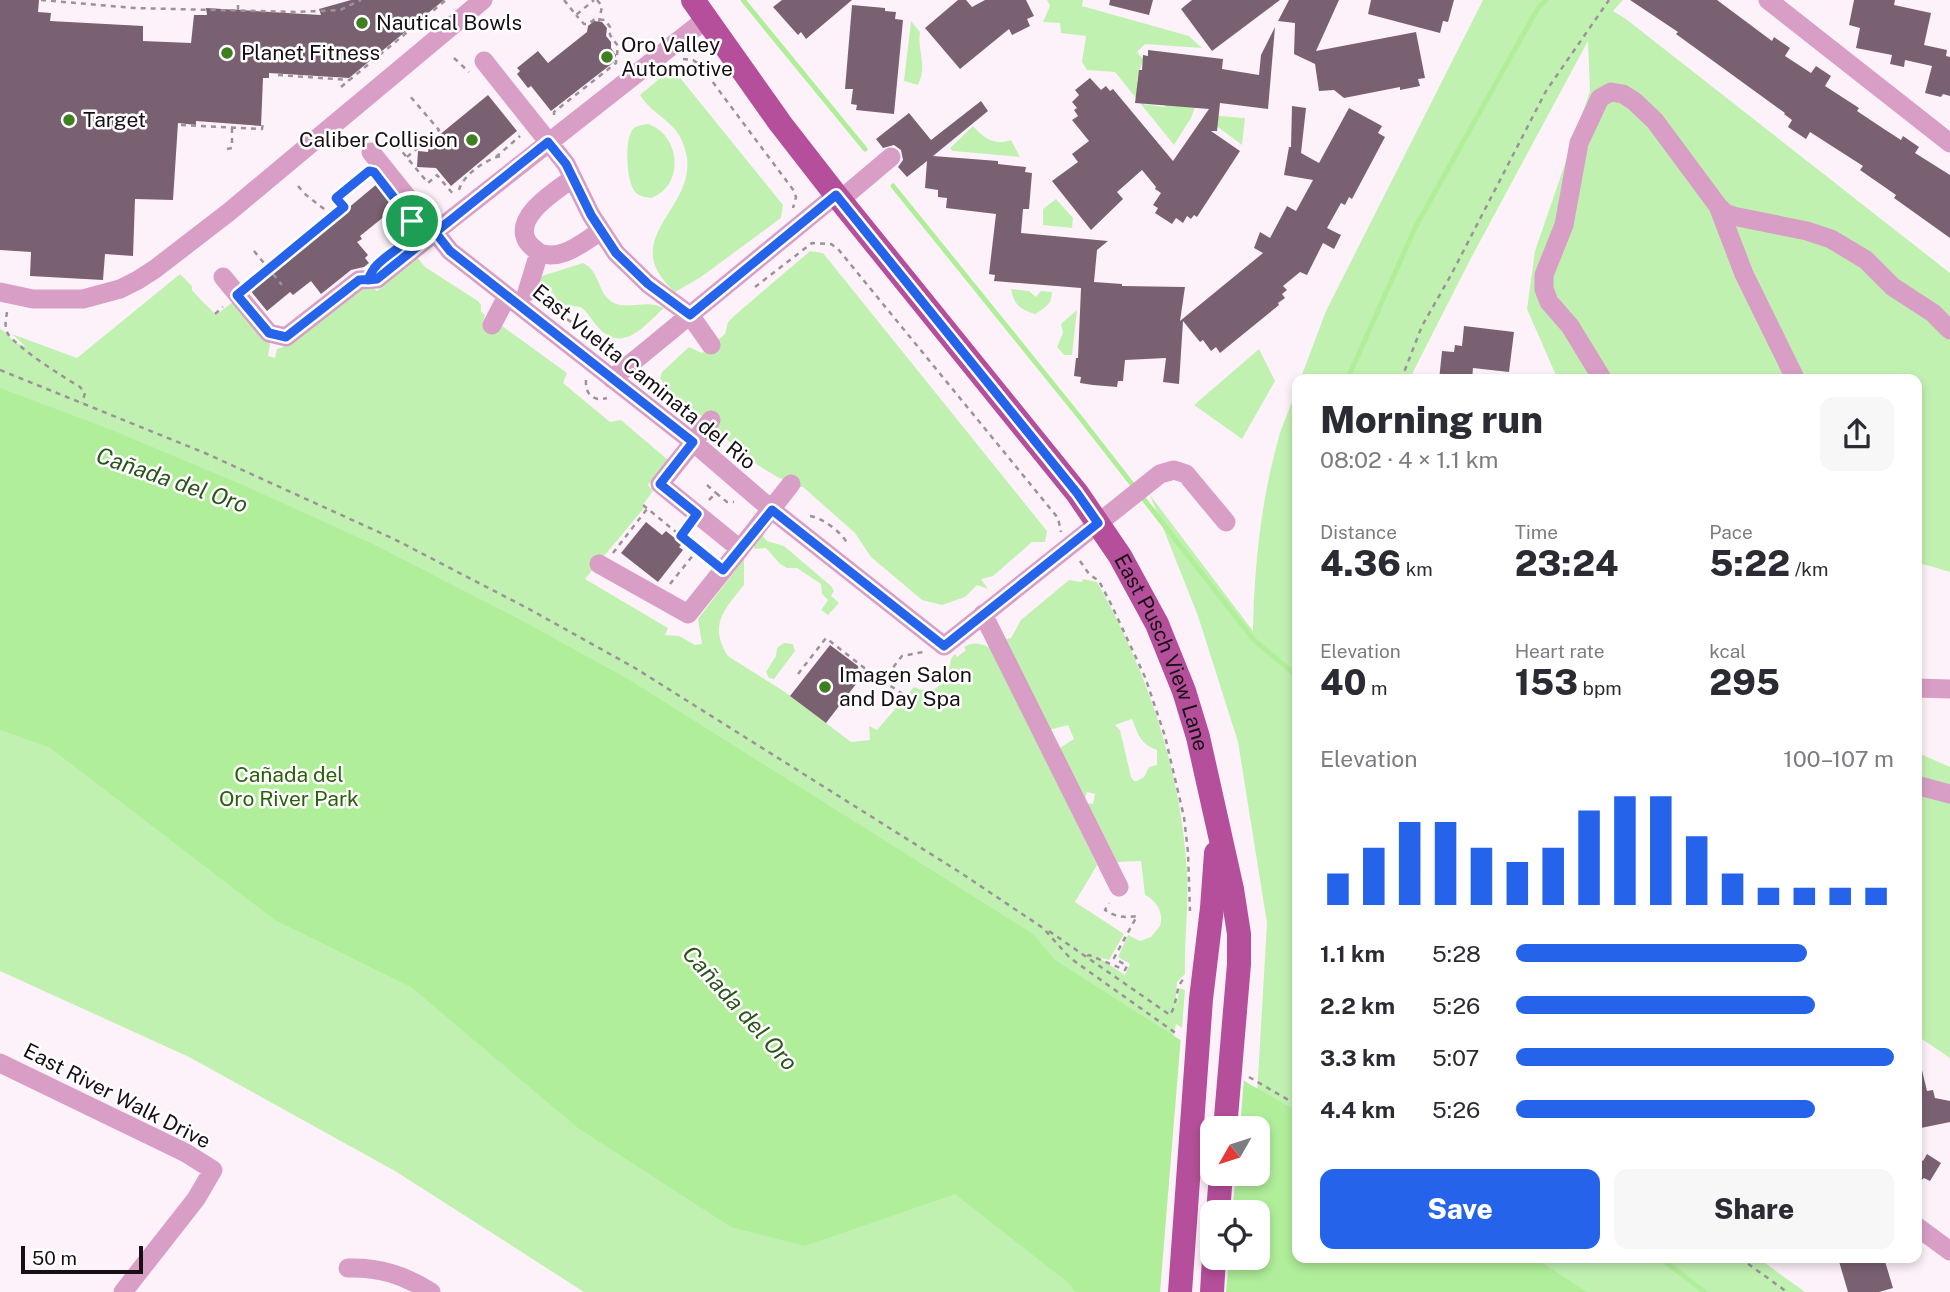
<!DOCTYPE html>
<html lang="en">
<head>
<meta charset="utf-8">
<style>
  :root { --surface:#fff; --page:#f7f7f7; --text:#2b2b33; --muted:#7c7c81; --accent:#2563eb }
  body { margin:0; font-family:"Public Sans",sans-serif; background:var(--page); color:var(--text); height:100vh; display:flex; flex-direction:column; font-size:26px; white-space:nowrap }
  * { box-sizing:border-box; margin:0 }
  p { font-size:23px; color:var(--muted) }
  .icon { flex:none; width:38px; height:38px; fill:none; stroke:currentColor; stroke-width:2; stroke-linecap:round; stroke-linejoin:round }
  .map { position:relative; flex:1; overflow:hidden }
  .sheet { position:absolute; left:1292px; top:374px; width:630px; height:889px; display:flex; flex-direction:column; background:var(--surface); border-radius:14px; box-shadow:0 4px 10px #0003 }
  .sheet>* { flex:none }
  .needle { width:46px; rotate:231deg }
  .fabs { position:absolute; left:1200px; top:1116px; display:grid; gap:14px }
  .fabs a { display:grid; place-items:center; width:70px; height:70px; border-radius:14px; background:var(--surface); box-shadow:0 4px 10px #0003; font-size:35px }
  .scale { position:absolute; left:21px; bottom:18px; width:122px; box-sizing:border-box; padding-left:7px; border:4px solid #180f15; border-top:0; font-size:19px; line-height:24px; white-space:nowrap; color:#180f15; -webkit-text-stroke:5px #fff; paint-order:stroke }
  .pin { position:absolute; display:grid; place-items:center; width:60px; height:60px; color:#fff; margin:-30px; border:4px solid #fff; border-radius:50%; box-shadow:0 2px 7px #0007 }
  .round { display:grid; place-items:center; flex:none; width:74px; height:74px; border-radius:14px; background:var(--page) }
  .head { display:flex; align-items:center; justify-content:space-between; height:119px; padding:0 28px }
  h1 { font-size:38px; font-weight:800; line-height:52px }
  .stats { display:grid; grid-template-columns:repeat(3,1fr); gap:10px; height:119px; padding:7px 28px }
  .stats div { display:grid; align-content:center }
  .stats b { font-size:35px; font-weight:800 }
  .stats small { font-size:19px; font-weight:400 }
  .stats p { font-size:19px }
  .chart { height:196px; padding:14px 28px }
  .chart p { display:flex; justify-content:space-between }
  .chart svg { width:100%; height:126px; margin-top:7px; stroke:var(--accent); stroke-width:6 }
  .cta { display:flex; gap:14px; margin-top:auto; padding:14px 28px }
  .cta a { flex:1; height:80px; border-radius:14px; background:var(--accent); color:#fff; font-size:28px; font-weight:800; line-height:80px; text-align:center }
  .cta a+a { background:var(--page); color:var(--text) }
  ul { padding:0 28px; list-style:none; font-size:23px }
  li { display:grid; grid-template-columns:112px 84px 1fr; align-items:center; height:52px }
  li i { height:18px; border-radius:9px; background:var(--accent) }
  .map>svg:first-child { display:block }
  .green { fill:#c1f1b1; fill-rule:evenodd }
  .water { fill:#b0ee9a; fill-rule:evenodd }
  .pier { fill:#fef2fa }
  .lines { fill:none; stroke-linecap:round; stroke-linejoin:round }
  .stream { stroke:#b0ee9a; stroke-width:5 }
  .building { fill:#7a6172 }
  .path { stroke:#9d929a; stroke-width:2.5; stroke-dasharray:5 5; stroke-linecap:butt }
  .minor { stroke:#d89ec6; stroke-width:19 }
  .major { stroke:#b54f9b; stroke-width:24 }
  .route-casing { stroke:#fff; stroke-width:14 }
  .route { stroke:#2563eb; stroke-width:9 }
  .poi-dot { fill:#3e7f20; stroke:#fff; stroke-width:2.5 }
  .labels { text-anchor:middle; stroke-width:5; stroke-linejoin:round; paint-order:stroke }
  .poi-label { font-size:21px; fill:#180f15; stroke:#fff; text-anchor:start }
  .street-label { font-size:21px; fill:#180f15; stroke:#fff }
  .park-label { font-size:21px; fill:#29610b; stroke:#fff }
  .water-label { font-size:23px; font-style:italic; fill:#2c531c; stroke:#fff }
</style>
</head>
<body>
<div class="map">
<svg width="1950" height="1292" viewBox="0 0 1950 1292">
  <rect width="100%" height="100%" fill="#fef2fa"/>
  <path class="green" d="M1047,0H1083L1082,6L1189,36L1202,48L1145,44L1137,52L1143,59L1137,81L1144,96L1143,104L1165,107L1167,95L1195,107L1191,118L1174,145L1115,72L1087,70L1082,62L1086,36L1061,33L1060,23L1043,22L1050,6Z
    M1483,0H1623L1613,11L1626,19L1950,273V572L1916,562V380H1558L1527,309L1535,251L1590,91L1588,41L1470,260L1409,380H1300L1326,311Z
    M911,21L920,32C917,52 928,65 918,85L904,81Z
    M665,74H677L783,205L781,218L701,277L675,292C614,238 699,209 686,153C679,120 654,118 640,95Z
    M1208,115L1245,118L1242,145L1218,127L1217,129Z
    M648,124C681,135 685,186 651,198C646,197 640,197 636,193C626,184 624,139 633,129C637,125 642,125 648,124Z
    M973,126C984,138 994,146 1011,140L1020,157L953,151L950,148Z
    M1056,199L1073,218L1072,228L1043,225V209Z
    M810,251L823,253L1047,531L1045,542H1032L993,576L981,579L988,589L977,585L965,597L942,605L922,600L871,557L855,533L803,487H798C767,473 739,455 717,428V424C694,412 675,401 660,378L662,372L689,347L702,353L725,334L728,322L734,316Z
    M417,257L425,267L478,301L481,305V312L485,315L483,322L502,326L567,373L563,383L610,422L621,420L668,460L648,485L653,491L642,506L644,508L585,579L668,628L665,635L679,636L695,645L702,644L698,619L744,559V585C725,609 708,625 728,656L785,692L851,742L870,740L869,726L877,730L914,687C930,695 944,688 949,670C951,663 949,660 955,654L957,657L966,650L964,647C973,641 983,643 992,649L1097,865L1075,902L1124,934L1109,960L1098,957L1125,975L1130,964L1118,957L1128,935L1140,941L1151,937L1160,926C1164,913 1157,901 1145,895L1141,861L1117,862L1087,803L1093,804L1095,794L1087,792L1085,799L1058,749L1074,739L1068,725L1049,730L1006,639L1011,638L1021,620L1069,580L1082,582L1083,579L1097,582C1147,671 1181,770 1187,872C1189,906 1184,940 1185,974L1177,982L1175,1008L1180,988L1185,990L1182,1028L1176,1024L1169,1056L1213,1129V1258H1258V1129H1255L1267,923L1238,742L1198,616L1150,495L1253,631C1254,567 1261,502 1278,440C1283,422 1291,406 1297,389V1258H1758L1805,1292H584L395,1171L189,1057L0,971V329C10,333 11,343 25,346L12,334L77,358L180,274L192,286V290C200,300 208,306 216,315L234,301L270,344L268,356L275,358L277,349L283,347L361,286H371L377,291ZM1132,719C1138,734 1140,744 1157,750V765L1149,767L1144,777L1137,781H1134L1131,777L1120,730L1115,725Z
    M583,263C601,271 597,295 614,303C630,310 647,299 664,308C644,326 622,356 596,325C592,320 588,313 582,308C576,305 567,306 560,304L553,293L542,289L539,280L542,276Z
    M1011,289L1029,291L1036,297L1041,291L1052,292C1052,304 1045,308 1035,314C1020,309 1014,305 1011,289Z
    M1077,310L1072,355H1064L1057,347L1063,333L1061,324Z
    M1259,349L1275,381L1242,439L1194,405Z
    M762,535L767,541L784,546L831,586L834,591L831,596L839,603L828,615L821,610L828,600L822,594L821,584L797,568H787L780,564L766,548L754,549V545Z
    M784,643L793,644L795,651L774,679L769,678L766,672L776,656L777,648Z
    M1916,752L1950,767V1058L1916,1035Z"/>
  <path class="water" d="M0,388L112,430L245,486L375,545L519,619L628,679L1033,934L1055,960L1251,1085L1297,1111V1258H1535L1587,1292H1076L1066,1281L955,1194L805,1246L731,1227L578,1128L411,987L275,920L49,747L0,730ZM1213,1129H1258V1174H1213ZM1213,1213H1258V1258H1213Z"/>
  <path class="pier" d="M1181,1036L1244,1077L1240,1129H1213V1174H1236L1232,1213H1213V1258H1229L1226,1292H1160Z"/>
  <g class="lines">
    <path class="stream" d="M743,0L865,149
      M893,186L1078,415L1254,640L1297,676
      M1347,380L1416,226L1538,8L1546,0
      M1660,1258L1705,1292"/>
  </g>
  <path class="building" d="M0,0H39L38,12L51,13L50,21L143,26V41L191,43L194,15H207L206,8L321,15L319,9L351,0H444L349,78L269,73V78H263L261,126L196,121V125L178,123L173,200L135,199L133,256L105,254L103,280L30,276L31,252L0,250Z
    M782,0H852L806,39L801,32L798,35L773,7Z
    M958,0H966L972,7L985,0H1026L1034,16L1027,19L1030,26L1012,35L1009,29L960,69L925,28Z
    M1110,0H1153L1149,15L1109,5Z
    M1192,0H1280L1212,51L1181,9Z
    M1289,0H1339L1316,51L1416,32L1425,78L1418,79L1420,86L1400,90V87L1344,98L1334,90L1319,91L1315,64L1294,54L1295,23L1278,21Z
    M1371,0H1454L1448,22L1443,21L1440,33L1368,14Z
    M1630,0H1717L1772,41L1774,37L1790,48L1785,56L1811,73L1816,66L1831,76L1825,86L1859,108L1857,111L1884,129L1901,140L1903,136L1919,147L1915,153L1950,175V238L1894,198L1896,195L1860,170L1863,166L1810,132L1806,139L1788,127L1792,120L1784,114L1785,113L1676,34L1678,32Z
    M1854,0H1895L1894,5L1931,13L1924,45L1947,50L1946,56L1950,57V96L1943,94L1941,97L1925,93L1932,66L1905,60L1904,67L1890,64L1892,55L1856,48L1860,28L1849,25Z
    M852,5L885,8V11L896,12L895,19L903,20L894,114L856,110L857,105L851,104L853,89H845Z
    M594,21L602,22L607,28L606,36L611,42V48L616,55L614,62L551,111L531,86L528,88L517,74L520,71L517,68L538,51L548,63L587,32L588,26Z
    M1275,27L1268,109L1220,103L1217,131H1211L1240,151L1197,217L1194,215L1191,219L1187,216L1183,223L1176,218L1172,224L1155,213L1158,208L1153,205L1161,193L1155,189L1156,187L1142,170L1117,192L1123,199L1091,230L1052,181L1078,162L1072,154L1089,141L1072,120L1078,116L1074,110L1077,108L1072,102L1079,95L1075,90L1090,78L1101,90L1106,86L1110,91L1113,89L1173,161L1209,109L1135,103L1139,70H1142L1143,55L1148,56V50L1223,59L1222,69L1259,75L1261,55Z
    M488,95L517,131L451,186L436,168L417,167L418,151L428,152L429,145H437L438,136Z
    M981,101L988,111L933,156L998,161V164L1026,167L1025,172L1032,173L1029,209H1023L1021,233L1108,241L1097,250L1094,282L1122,284V286L1185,287L1180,321L1263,253L1254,248L1260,232L1270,238L1287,206L1296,211L1313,180L1284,175L1289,147H1291L1292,106L1306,108L1301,153L1319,163L1349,108L1382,126L1378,133L1385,137L1352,199L1349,197L1345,205L1341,203L1327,228L1341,235L1334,249L1323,243L1307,275L1300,272L1283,286L1287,290L1282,294L1285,298L1278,303L1279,305L1220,353L1216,347L1211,351L1203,340L1200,342L1183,321L1179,384L1163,382L1166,358L1125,360L1123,381H1118L1117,387L1093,385L1080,383L1081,377L1074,376L1076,358H1078L1081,288L994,281L995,275L989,274L996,214L946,208L947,198L938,197V190L925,188L927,161L907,177L898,167L903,160L901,150L894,145L883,148L876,139L909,113L931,140Z
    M377,184L396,207L360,236L362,239L357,242L368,255L365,258L369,263L364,267L351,270L321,294L311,281L293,295L290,292L267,311L250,290Z
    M1464,326L1514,332L1509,372L1473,368L1472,380H1439L1442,351L1454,352L1455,345L1462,346Z
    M646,522L662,535L666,531L682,544L679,547L683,550L658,582L621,553Z
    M830,645L858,666L860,679L826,723L790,696Z
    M1921,1066L1927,1091L1933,1090L1935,1098L1950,1101V1122L1916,1129V1067Z
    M1927,1154L1941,1163L1930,1181L1924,1178L1916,1185V1157L1923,1161Z
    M1838,1258H1884L1893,1288L1879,1292H1848Z"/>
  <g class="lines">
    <path class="path" d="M41,0L134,8L297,12L340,10L361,0
      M564,0L576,15L594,0
      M597,0L602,6L599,22
      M238,10V0
      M454,58L469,72
      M683,59L693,60L700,65L794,191L796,197L793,208
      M278,75L349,80
      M341,87L446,0
      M554,115V112L616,63L618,46L610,35V27L605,20L595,19L588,24H584L576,15
      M181,125L262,129L263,122
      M390,137L428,183L437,175L454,195
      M227,149L232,148V127
      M407,157L439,130L409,95
      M496,157L520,136
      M298,186L306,195L333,216
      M459,190C463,175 486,159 501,156
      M254,251L282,285
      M250,285L344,207L336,198L365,174
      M755,287L812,243L831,244L838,249L1058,518L1061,532
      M7,312C6,319 4,327 8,334C20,350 62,376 80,387L85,393L82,403
      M215,314L223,307
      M567,319L591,336L594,341
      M0,370L205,453L394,539L529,609L635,668L961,873L1043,928L1070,958L1177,1034
      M586,380C585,394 593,402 607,398
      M1401,380L1422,326L1451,275L1546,91L1609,0
      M707,485L716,493
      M709,500L716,493L727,502H734
      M643,505L709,559
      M810,516C823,518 843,533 848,545
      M681,535L688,527
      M613,553L647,509
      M1080,561L1089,574L1099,581L1111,604L1145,677L1165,736L1184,817L1188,852L1190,911
      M670,584L698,549
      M865,670C878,680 893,686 905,696
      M798,674L826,638L867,670L859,673
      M881,683L902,656L923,652
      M1049,931L1170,1015C1178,1003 1175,986 1184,979
      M1087,956L1089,955L1125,970L1127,966L1114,958L1137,916C1124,918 1116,917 1105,910L1109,903
      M1249,1077L1297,1105
      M1740,1258L1787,1292"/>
    <path class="minor" d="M1768,0L1950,143
      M706,19L435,232L450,251L693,442L772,510L944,646L1160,474L1174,470L1186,474L1226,522
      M484,61L566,164L591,215L616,253L648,284L690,315L711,345
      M840,200L891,157
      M1718,206L1725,213L1733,216L1807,231L1831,239L1866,260L1893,287L1933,313L1950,330
      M539,253C536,250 529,245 527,241C513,216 557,190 573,178
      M223,277L269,333L286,337L359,280L377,279L435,232L371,152
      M0,292L33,299H83L120,289L138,280L155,269L229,212L483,0
      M527,292L539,253C563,261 581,243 601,231
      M492,325L507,296
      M612,379L836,195
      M1603,380L1570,326L1549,302L1544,289V275L1564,225L1579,143L1600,98L1611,92L1623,94L1634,101L1655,121L1718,206L1744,274L1796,380
      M711,420L660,484L740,549L791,484
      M599,564L688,614L740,549
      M983,614L1119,887
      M1916,688L1950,689
      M1916,785L1950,794
      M0,1063L186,1153L213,1170L196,1199L123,1292
      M1916,1226L1950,1251
      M348,1268C379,1267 404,1275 431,1292"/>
    <g class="major">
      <path id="s1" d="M693,0L780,123L836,195L1077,493L1120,556L1157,624L1184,691L1198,737L1232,889L1239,934V964L1225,1129"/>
      <path d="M1218,1213L1221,1174"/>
      <path d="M1180,1292L1201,999L1212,908L1216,853"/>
      <path d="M1212,1292L1214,1258"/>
    </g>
  </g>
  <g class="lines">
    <defs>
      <path id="route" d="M412,221C415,243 390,251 377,265C373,269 370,275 368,280L377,279L435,232L450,251L693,442L660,484L697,514L681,536L723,570L772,510L944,646L1098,523L1077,493L836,195L690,315L648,284L616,253L591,215L566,164L548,142L377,279L359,280L286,337L269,333L237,295L344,207L336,198L369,171L374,172L412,221"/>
    </defs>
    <use href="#route" class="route-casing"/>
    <use href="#route" class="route"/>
  </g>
  <g class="poi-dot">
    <circle cx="362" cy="23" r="7"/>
    <circle cx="227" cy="53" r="7"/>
    <circle cx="607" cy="57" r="7"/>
    <circle cx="69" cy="120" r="7"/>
    <circle cx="472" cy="140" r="7"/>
    <circle cx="825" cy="687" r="7"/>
  </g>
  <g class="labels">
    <g class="poi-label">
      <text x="376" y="30">Nautical Bowls</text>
      <text x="621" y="52">Oro Valley<tspan x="621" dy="24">Automotive</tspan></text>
      <text x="241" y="60">Planet Fitness</text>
      <text x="83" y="127">Target</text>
      <text x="458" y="147" text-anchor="end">Caliber Collision</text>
      <text x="839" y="682">Imagen Salon<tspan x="839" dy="24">and Day Spa</tspan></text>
    </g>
    <g class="street-label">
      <text transform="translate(644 377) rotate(39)" y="7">East Vuelta Caminata del Rio</text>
      <text dy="7" stroke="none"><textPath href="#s1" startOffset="807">East Pusch View Lane</textPath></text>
      <text transform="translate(117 1096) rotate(27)" y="7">East River Walk Drive</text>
    </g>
    <g class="park-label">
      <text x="289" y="782">Cañada del<tspan x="289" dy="24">Oro River Park</tspan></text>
    </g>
    <g class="water-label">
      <text transform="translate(172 480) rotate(19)" y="8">Cañada del Oro</text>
      <text transform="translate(740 1008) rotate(48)" y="8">Cañada del Oro</text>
    </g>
  </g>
</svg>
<div class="fabs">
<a><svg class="needle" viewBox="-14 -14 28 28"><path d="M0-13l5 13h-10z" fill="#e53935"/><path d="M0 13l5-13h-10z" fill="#7c7c81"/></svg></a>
<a><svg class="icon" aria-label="locate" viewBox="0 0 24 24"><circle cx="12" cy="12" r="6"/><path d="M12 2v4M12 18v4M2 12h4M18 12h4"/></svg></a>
</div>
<div class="scale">50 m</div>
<div class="pin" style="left:412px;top:221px;background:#1e9e55"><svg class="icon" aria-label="arrive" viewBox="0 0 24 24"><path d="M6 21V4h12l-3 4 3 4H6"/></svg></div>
<section class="sheet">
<div class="head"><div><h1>Morning run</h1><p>08:02 · 4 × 1.1 km</p></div><a class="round"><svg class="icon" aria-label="share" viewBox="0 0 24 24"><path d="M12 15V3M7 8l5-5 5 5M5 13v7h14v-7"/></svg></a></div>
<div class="stats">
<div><p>Distance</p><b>4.36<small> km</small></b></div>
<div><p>Time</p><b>23:24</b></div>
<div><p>Pace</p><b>5:22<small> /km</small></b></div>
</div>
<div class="stats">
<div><p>Elevation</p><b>40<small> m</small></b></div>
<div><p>Heart rate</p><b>153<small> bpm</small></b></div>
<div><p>kcal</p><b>295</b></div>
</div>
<div class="chart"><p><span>Elevation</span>100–107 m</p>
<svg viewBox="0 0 160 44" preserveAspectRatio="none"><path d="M5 44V33M15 44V24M25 44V15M35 44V15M45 44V24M55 44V29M65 44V24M75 44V11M85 44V6M95 44V6M105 44V20M115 44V33M125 44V38M135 44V38M145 44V38M155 44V38"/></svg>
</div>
<ul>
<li><b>1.1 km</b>5:28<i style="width:77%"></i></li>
<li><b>2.2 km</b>5:26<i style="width:79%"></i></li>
<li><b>3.3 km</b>5:07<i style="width:100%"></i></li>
<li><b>4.4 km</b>5:26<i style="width:79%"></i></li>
</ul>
<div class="cta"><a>Save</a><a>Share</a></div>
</section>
</div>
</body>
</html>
